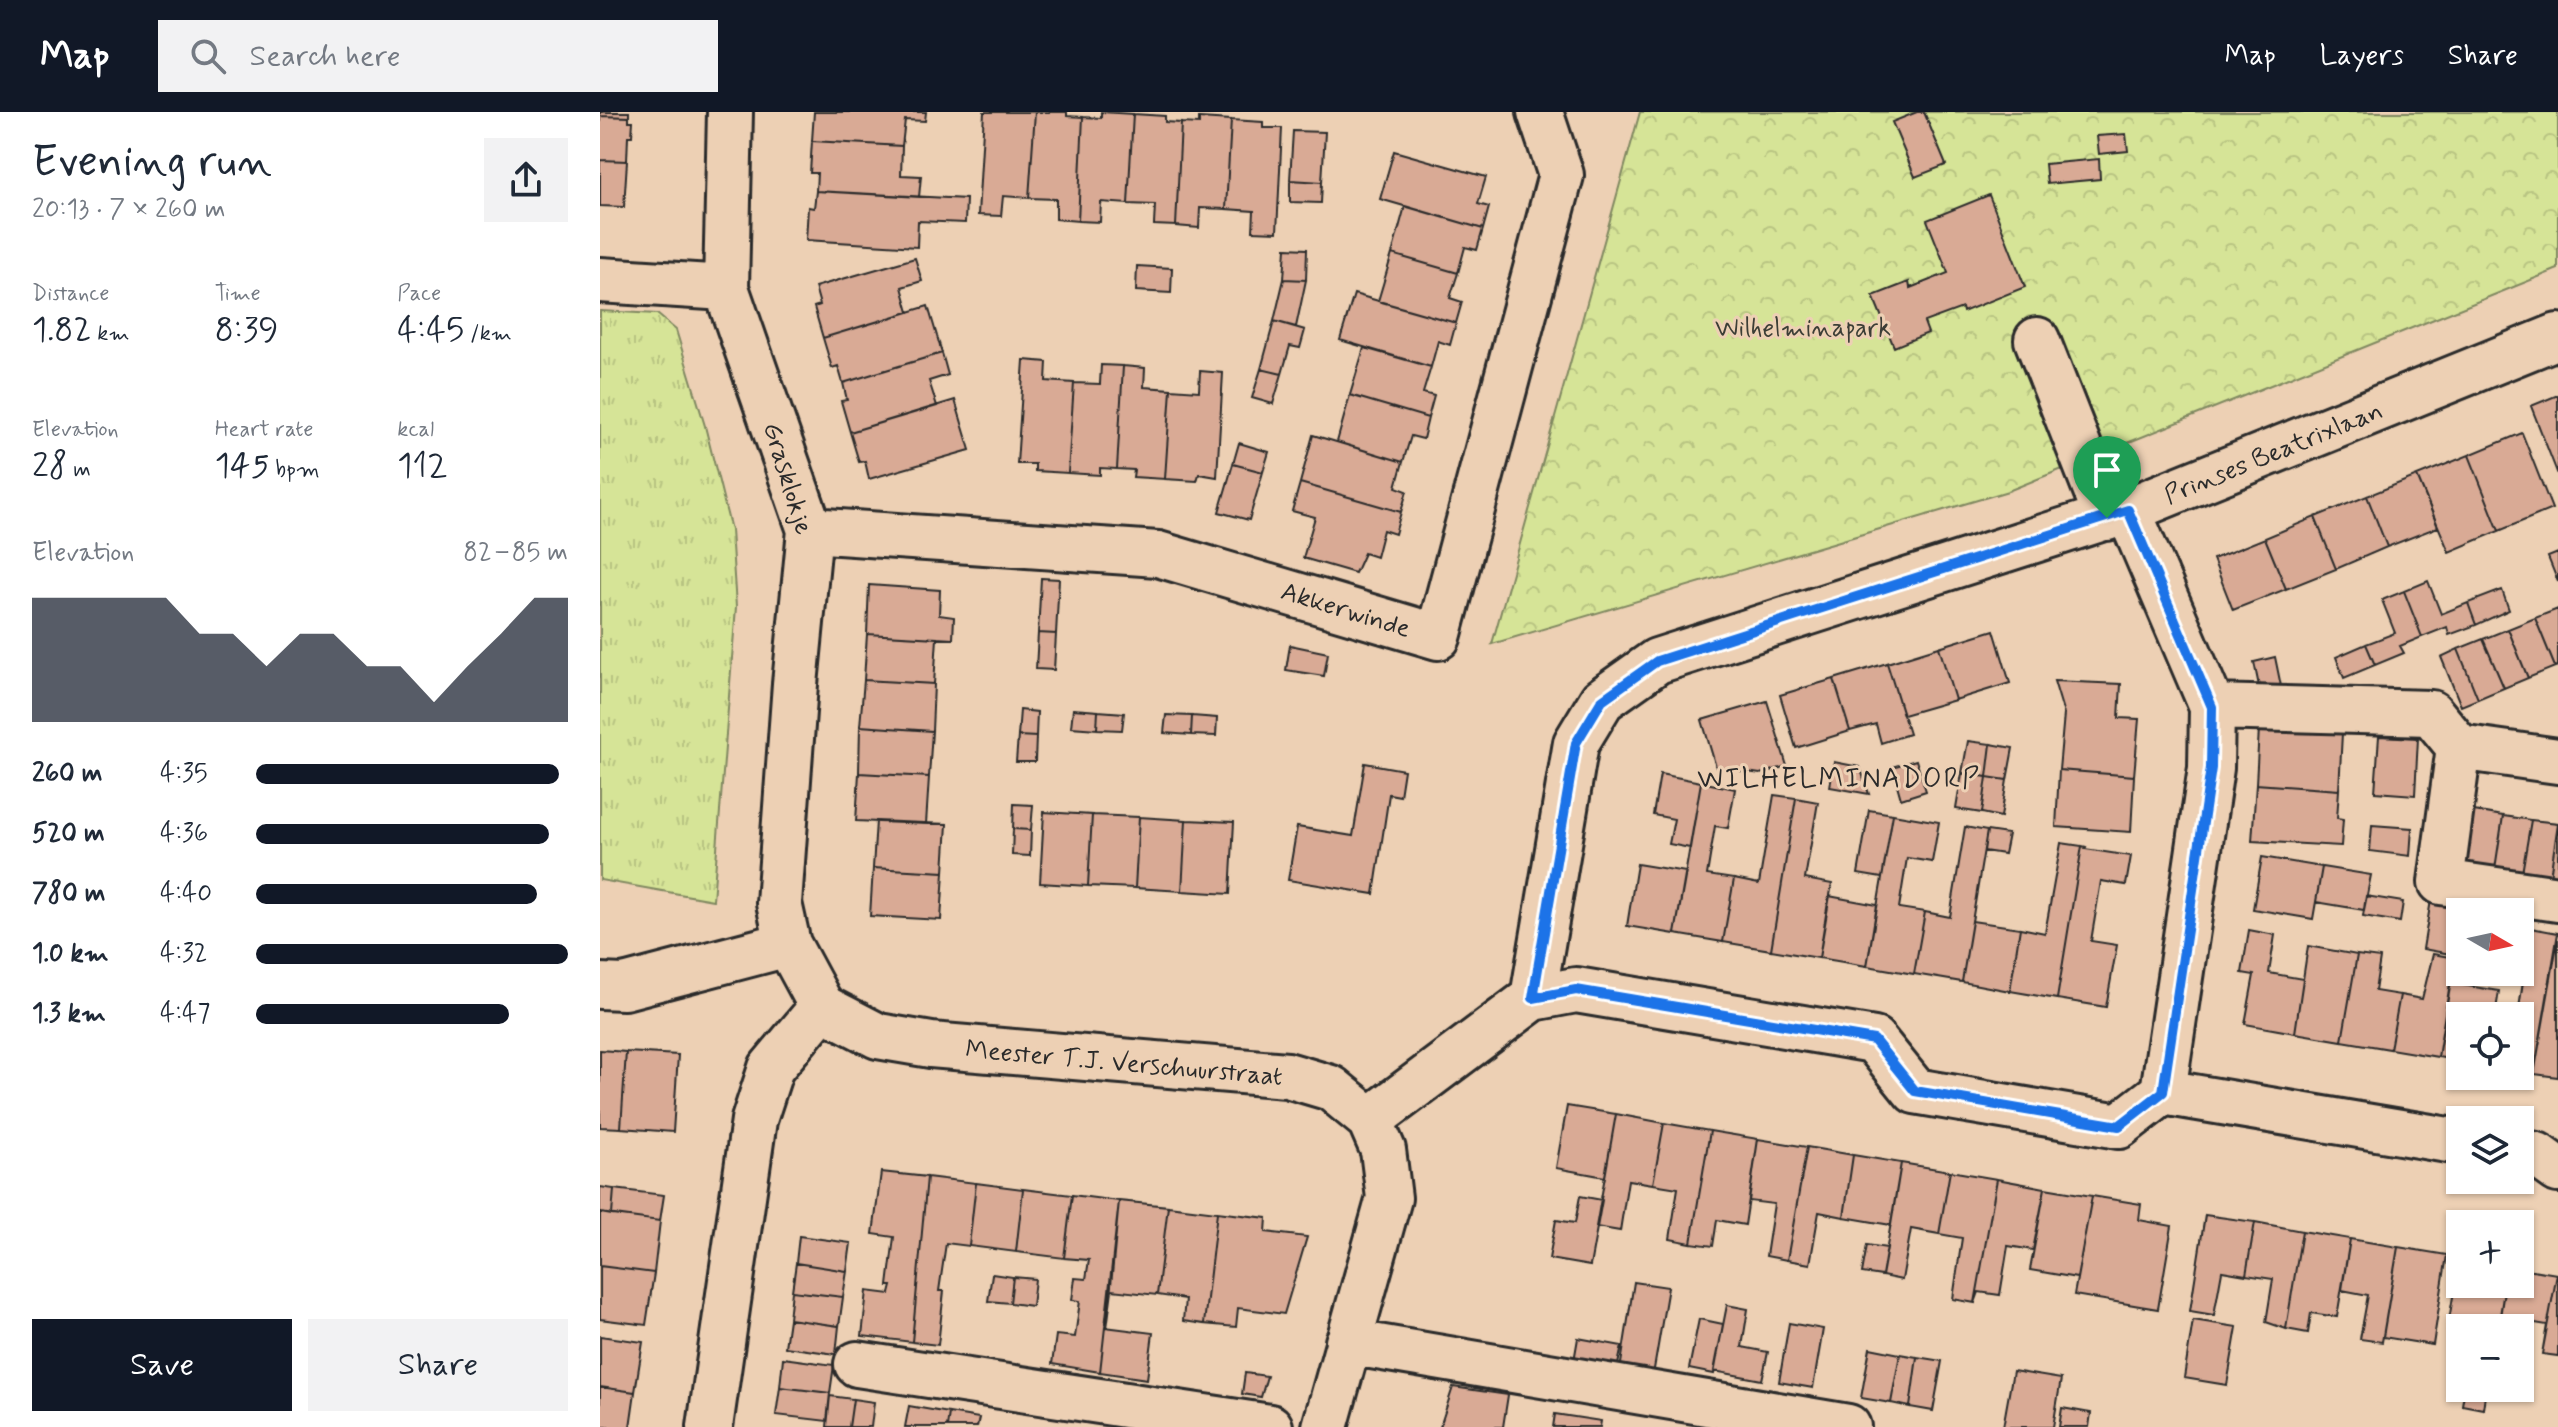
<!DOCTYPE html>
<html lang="en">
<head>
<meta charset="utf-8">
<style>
  :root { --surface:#fff; --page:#f2f2f3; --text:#1f2937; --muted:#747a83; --accent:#111827 }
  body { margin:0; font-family:Mynerve,sans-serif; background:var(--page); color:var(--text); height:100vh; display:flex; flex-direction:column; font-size:30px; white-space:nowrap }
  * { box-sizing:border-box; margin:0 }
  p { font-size:26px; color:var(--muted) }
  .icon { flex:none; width:44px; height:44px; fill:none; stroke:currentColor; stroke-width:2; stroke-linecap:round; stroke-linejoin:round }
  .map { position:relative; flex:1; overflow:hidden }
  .panel { display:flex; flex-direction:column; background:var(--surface); width:600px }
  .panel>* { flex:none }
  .needle { width:52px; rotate:99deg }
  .controls { position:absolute; left:1846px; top:786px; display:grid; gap:16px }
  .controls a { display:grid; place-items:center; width:88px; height:88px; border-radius:0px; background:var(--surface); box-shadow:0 2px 6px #0004; font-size:40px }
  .pin { position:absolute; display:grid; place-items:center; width:68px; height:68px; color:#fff; margin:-82px -34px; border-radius:50% 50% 50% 0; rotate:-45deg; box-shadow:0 0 8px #0007 }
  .pin .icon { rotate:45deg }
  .round { display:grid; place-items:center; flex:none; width:84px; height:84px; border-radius:0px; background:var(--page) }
  .headline { display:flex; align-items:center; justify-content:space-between; height:136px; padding:0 32px }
  h1 { font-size:44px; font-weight:600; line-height:60px }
  .figures { display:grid; grid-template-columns:repeat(3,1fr); gap:12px; height:136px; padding:8px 32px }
  .figures div { display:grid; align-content:center }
  .figures b { font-size:34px; font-weight:600 }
  .figures small { font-size:22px; font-weight:400 }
  .figures p { font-size:22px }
  .chart { height:224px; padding:16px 32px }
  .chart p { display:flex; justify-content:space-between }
  .chart svg { width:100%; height:144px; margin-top:8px; fill:var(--accent); opacity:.7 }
  .cta { display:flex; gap:16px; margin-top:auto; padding:16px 32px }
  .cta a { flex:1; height:92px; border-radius:0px; background:var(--accent); color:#fff; font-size:32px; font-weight:600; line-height:92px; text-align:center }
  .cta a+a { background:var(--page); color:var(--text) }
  ul { padding:0 32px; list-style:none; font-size:26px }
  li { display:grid; grid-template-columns:128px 96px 1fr; align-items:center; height:60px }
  li i { height:20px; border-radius:10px; background:var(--accent) }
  header { display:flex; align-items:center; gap:48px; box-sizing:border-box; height:112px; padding:0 40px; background:var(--accent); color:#fff }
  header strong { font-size:38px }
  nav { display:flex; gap:44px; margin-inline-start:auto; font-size:28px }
  .search { width:560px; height:72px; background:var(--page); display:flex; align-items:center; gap:20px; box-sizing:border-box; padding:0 28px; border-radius:0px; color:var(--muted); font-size:30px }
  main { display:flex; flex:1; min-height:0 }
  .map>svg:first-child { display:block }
  .grass { fill:url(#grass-tufts); stroke:#808861; stroke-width:2 }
  .forest { fill:url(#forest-crowns); stroke:#808861; stroke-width:2 }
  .building { fill:#d9aa95; stroke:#2b2b2b; stroke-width:2 }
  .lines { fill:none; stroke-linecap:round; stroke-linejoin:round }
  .minor-casing { stroke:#2b2b2b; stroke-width:50 }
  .minor { stroke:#edd0b4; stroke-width:44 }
  .route-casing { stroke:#fff; stroke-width:16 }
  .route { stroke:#1a73e8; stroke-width:10 }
  .labels { text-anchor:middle; stroke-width:6; stroke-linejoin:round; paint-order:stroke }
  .park-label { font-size:26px; fill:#3c3e36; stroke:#edd0b4 }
  .street-label { font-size:26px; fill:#2b2b2b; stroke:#edd0b4 }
  .neighbourhood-label { font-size:28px; letter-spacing:2px; fill:#2b2b2b; stroke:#edd0b4 }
</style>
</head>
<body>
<header>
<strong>Map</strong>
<div class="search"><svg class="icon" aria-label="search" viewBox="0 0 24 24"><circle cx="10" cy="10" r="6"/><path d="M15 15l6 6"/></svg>Search here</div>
<nav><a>Map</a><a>Layers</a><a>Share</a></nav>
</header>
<main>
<section class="panel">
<div class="headline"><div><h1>Evening run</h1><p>20:13 · 7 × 260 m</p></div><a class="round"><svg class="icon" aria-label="share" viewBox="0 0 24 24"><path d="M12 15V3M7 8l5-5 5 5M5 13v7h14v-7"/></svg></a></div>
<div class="figures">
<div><p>Distance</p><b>1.82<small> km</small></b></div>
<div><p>Time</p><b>8:39</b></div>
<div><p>Pace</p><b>4:45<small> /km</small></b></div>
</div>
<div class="figures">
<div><p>Elevation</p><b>28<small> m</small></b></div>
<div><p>Heart rate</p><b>145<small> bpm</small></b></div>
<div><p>kcal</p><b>112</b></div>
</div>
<div class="chart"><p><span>Elevation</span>82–85 m</p>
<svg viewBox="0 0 160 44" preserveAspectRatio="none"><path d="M0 44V6L10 6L20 6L30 6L40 6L50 17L60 17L70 27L80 17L90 17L100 27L110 27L120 38L130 27L140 17L150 6L160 6V44z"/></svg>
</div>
<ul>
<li><b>260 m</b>4:35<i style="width:97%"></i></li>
<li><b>520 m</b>4:36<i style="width:94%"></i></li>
<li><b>780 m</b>4:40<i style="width:90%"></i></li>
<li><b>1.0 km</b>4:32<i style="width:100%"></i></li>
<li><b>1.3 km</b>4:47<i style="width:81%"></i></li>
</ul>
<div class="cta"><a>Save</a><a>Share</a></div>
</section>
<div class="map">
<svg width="1958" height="1315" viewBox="0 0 1958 1315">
  <defs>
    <pattern id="grass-tufts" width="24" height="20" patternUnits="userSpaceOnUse" patternTransform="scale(2)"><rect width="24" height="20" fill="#d6e497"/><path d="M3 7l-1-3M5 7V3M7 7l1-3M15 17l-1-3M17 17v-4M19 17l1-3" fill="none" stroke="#b8c482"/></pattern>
    <pattern id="forest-crowns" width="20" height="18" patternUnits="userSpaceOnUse" patternTransform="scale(2)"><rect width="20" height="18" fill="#d6e497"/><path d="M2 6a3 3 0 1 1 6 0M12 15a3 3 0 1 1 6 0" fill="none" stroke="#b8c482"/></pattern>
  </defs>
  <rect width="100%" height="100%" fill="#edd0b4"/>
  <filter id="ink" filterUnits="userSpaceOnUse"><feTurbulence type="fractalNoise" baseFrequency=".0125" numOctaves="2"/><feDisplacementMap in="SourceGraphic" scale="16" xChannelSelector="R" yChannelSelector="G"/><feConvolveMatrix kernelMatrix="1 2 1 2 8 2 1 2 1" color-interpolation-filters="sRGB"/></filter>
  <g filter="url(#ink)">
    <path class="grass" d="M0,199L57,202L76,218L105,314L131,418L136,495L113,788L0,768Z"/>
    <path class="forest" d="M1040,0H1958V157L1408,379L892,532Z"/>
    <path class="building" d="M0,0H29V5L0,4Z
      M214,0H326L325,9L305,8L302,34L212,29Z
      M384,0H435L429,86L403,84L401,104L378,103Z
      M435,0H467V4L483,5L478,109L456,107V87L429,86Z
      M501,0L533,2L528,92L501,90L500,110L478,109L483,5L501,6Z
      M1317,0H1324L1346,53L1315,65L1292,10Z
      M533,2L565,4V10L581,11L576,114L554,113L555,93L528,92Z
      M0,4L29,5V9H33L32,24H28L27,49L0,48Z
      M599,6L631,8L626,97L600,96L599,116L576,114L581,11L599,12Z
      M631,8L663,10V16H682L677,120L653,119L654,99L626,97Z
      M693,19L725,20L722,70L690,68Z
      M1526,22L1528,39L1499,42L1497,24Z
      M212,29L302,34L301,63L321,64L319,85L216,79L217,61H210Z
      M794,39L886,65L878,92L889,95L883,117L780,87Z
      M1499,47L1500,67L1447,72L1445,52Z
      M0,48L27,49L24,95L0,94Z
      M690,68L722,70L721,91L690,90Z
      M216,79L366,87L365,111L318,109L317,135L206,128L208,95L214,96Z
      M1389,83L1425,175L1363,200L1362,196L1324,210L1328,221L1294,235L1273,184L1309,170L1310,176L1348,161L1327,108Z
      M805,94L883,117L877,138L865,135L858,161L792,142Z
      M686,136L707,137L706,168L684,167Z
      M792,142L858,161L850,186L862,190L856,211L778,189Z
      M315,146L322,169L302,175L309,200L223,226L214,195L220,193L215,175Z
      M537,154L572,156L571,181L536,179Z
      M684,167L706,168L696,215L674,209Z
      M754,182L856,211L850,233L838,229L831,255L740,228Z
      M328,194L342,241L243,271L238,254L232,256L223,226Z
      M674,209L705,218L700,236L690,234L682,262L661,257Z
      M764,236L831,255L823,281L834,284L828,306L750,283Z
      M342,241L348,263L329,269L337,294L250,320L241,289L247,288L243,271Z
      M424,248L447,250L446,269L474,271L468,361L435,359V352H417Z
      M501,253L523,254L517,357L500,356V363L468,361L474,271L500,272Z
      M523,254L545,256L544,275L571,277L565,367L533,365L534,358L517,357Z
      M661,257L682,262L673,292L652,286Z
      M600,259L623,261L617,365L599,362L597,369L565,367L571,277L599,279Z
      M750,283L828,306L823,327L811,324L803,350L737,330Z
      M1958,283V363L1931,294Z
      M355,288L370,338L269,367L265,349L259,350L250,320Z
      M1922,321L1952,397L1899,419L1869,343Z
      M713,323L803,350L796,375L807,379L801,400L700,371Z
      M639,331L669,340L663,360L633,352Z
      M1869,343L1899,419L1849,440L1817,364Z
      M633,352L663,360L649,408L619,400Z
      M1817,364L1838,415L1787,435L1767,384Z
      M700,371L801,400L795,422L783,418L776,445L764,441L755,461L703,446L715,405L692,399Z
      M1767,384L1787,435L1736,457L1715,405Z
      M1715,405L1736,457L1686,477L1665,426Z
      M1665,426L1686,477L1633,498L1613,447Z
      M1958,441V470L1948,445Z
      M441,466L459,467L456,522L438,521Z
      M1828,469L1841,502L1868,491L1876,513L1849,523L1847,515L1822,525L1804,479Z
      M269,473L340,478L339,503L354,505L353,527L267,522Z
      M1902,478L1909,498L1876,513L1868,491Z
      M1804,479L1822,525L1800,534L1804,541L1775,553L1766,532L1795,521L1782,488Z
      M1958,497V554L1955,555L1935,506Z
      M1935,506L1955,555L1928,566L1908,517Z
      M1908,517L1928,566L1904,576L1883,527Z
      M1394,518L1410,571L1355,588L1339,535Z
      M438,521L456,522L454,558L436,557Z
      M267,522L337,526L334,572L264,568Z
      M1883,527L1904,576L1878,587L1858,537Z
      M1766,532L1775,553L1744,566L1736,545Z
      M690,533L728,541L724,564L686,558Z
      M1339,535L1355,588L1303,603L1287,551Z
      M1858,537L1878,587L1861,594L1841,545Z
      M1675,545L1682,579L1661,584L1654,550Z
      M1287,551L1309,622L1281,631L1276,612L1250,619L1234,567Z
      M1234,567L1250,619L1196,636L1180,583Z
      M264,568L334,572L332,619L260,614Z
      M1454,569L1521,572L1519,606L1539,607L1534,664L1459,658L1464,602Z
      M1167,589L1187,654L1160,662L1116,655L1102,608Z
      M473,597L498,599L497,617L471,615Z
      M420,598L437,600L436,625L418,624Z
      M498,599L524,601L522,618L497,617Z
      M566,603L592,604L591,623L564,621Z
      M592,604L617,606L616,624L591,623Z
      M260,614L332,619L329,665L259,661Z
      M1659,616L1742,621L1739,678L1656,672Z
      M418,624L436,625L435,650H416Z
      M1779,624L1818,626L1815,683L1775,680Z
      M1368,629L1391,632L1387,665L1362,661Z
      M1391,632L1413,636L1407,668L1387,665Z
      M1316,648L1326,679L1301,687L1292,655Z
      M1234,650L1260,655L1269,682L1230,675Z
      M765,651L804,658L800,684L789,682L774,782L688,768L697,715L753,724Z
      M1459,658L1534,664L1531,720L1456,715Z
      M259,661L329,665L326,712L256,709Z
      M1362,661L1387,665L1382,701L1356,697Z
      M1060,662L1101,670L1090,736L1069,732L1074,707L1053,703Z
      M1387,665L1407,668L1401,705L1382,701Z
      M1101,670L1135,677L1128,716L1115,714L1107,763L1134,767L1123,830L1075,822Z
      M1656,672L1739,678L1737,706L1743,707L1741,734L1652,729Z
      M1174,683L1196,686L1171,838L1123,830L1134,767L1159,772Z
      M1196,686L1218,690L1205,767L1232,772L1219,846L1171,838Z
      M414,692L433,693L431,718L413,717Z
      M1269,698L1293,702L1282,766L1258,762Z
      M1874,699L1903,704L1895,757L1866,753Z
      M444,700L492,703L488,774L440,771Z
      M1293,702L1339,710L1332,750L1307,746L1299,796L1325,800L1314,862L1267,854Z
      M492,703L539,705L535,776L488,774Z
      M1903,704L1931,708L1922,761L1895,757Z
      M539,705L586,708L582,779L535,776Z
      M586,708L634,710L630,782L582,779Z
      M1931,708L1958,711L1950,765L1922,761Z
      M276,709L347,712L344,760L273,756Z
      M1958,711V766L1950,765Z
      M1772,713L1812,716L1810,744L1770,739Z
      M1365,715L1387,719L1362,870L1314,862L1325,800L1350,805Z
      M413,717L431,718L430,744L412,743Z
      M1387,719L1408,722L1404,742L1384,739Z
      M1461,731L1482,734L1457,887L1410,879L1420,816L1445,821Z
      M1482,734L1486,735L1485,737L1531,744L1526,773L1501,769L1491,829L1517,833L1506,895L1457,887Z
      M1662,745L1722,755L1713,807L1653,797Z
      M1037,752L1086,760L1075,822L1027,814Z
      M1722,755L1771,763L1764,798L1716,790Z
      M273,756L344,760L341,808L270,804Z
      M1229,784L1277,793L1267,854L1219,846Z
      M1766,784L1803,790L1800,810L1763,804Z
      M1831,788L1863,794V800H1860L1856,843L1823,837Z
      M1372,809L1420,816L1410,879L1362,870Z
      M1860,816V860H1875L1873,874L1850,871Z
      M1931,816L1958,821L1934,962L1920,959V904H1895L1896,899L1918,903Z
      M1649,818L1675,823L1669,861L1703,867L1695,921L1645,912L1654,863L1642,861Z
      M1958,827V965L1934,962Z
      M1708,834L1757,843L1742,929L1695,921Z
      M1833,842L1855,846L1838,945L1790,937L1800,883L1822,887Z
      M1757,843L1780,846L1775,879L1800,883L1790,937L1742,929Z
      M1850,871L1899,879L1895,904H1860V949L1838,945Z
      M0,938L26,940L21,1016L0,1015Z
      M26,940L78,943L73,1020L21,1016Z
      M967,994L1016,1002L1005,1065L956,1056Z
      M1016,1002L1064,1011L1053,1072L1028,1068L1020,1119L996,1115Z
      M1064,1011L1110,1019L1091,1131L1070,1127L1078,1076L1053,1072Z
      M1110,1019L1158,1027L1145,1113L1117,1108L1113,1134L1091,1131Z
      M1158,1027L1207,1035L1187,1148L1166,1144L1174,1092L1149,1089Z
      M1207,1035L1253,1043L1244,1105L1219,1100L1210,1152L1187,1148Z
      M1253,1043L1301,1051L1291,1113L1244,1105Z
      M1301,1051L1350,1059L1339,1122L1311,1117L1302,1168L1282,1164Z
      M1350,1059L1397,1067L1375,1191L1353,1187L1362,1126L1339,1122Z
      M281,1060L327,1065L312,1230L262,1224L267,1179L290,1182L292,1174H288L294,1125L273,1122Z
      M327,1065L376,1071L369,1134L346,1131L339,1179H344L338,1233L312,1230Z
      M1397,1067L1445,1076L1433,1138L1408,1134L1400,1183L1379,1180L1375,1191Z
      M376,1071L423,1077L416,1140L369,1134Z
      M0,1075L14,1077L12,1103L0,1101Z
      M1445,1076L1492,1084L1477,1166L1430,1158Z
      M14,1077L64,1083L60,1109L12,1103Z
      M423,1077L472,1083L464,1146L416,1140Z
      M472,1083L519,1089L500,1260L452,1252L456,1223L475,1225L480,1189L472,1188L475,1166L486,1167L489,1148L464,1146Z
      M980,1084L1002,1088L990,1154L949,1147L956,1108L975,1111Z
      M1492,1084L1541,1092L1539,1108L1572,1114L1558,1197L1474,1183Z
      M519,1089L568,1094L557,1183L512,1178L507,1216Z
      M568,1094L617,1100L604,1212L583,1209L585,1187L557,1183Z
      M617,1100L667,1106L666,1120L707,1125L684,1202L638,1196L636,1215L604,1212Z
      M0,1101L60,1109L54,1161L0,1154Z
      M1605,1103L1655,1110L1646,1163L1622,1159L1614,1203L1590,1199Z
      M1655,1110L1702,1119L1686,1217L1666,1210L1673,1167L1646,1163Z
      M1702,1119L1750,1127L1737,1205L1711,1201L1708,1221L1686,1217Z
      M199,1124L251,1131L247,1159L196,1151Z
      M1750,1127L1798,1135L1782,1230L1760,1227L1768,1183L1742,1178Z
      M1267,1133L1287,1136L1282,1164L1262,1161Z
      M1798,1135L1847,1143L1833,1233L1783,1225Z
      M1860,1145V1172H1905L1898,1216H1860V1221L1847,1219Z
      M196,1151L247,1159L243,1185L192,1179Z
      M0,1154L54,1161L46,1213L0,1207Z
      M1920,1156L1957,1162L1942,1242L1947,1213L1900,1205L1905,1172H1920Z
      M392,1162L413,1165L410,1191L388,1189Z
      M1957,1162H1958V1244L1942,1242Z
      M413,1165L435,1167L432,1194L410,1191Z
      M1034,1170L1068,1175L1053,1263L1020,1258Z
      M192,1179L243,1185L239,1214L189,1207Z
      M1127,1193L1148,1197L1142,1235L1168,1240L1162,1268L1114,1259Z
      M189,1207L239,1214L236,1242L185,1235Z
      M1099,1207L1123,1212L1114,1262L1089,1257Z
      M1593,1208L1637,1215L1627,1273L1584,1266Z
      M1189,1211L1223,1217L1213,1276L1179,1270Z
      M505,1215L553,1221L547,1267L500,1260Z
      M0,1224L43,1230L35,1280L0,1275Z
      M978,1226L1022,1234L1017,1257L974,1249Z
      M1270,1236L1300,1242L1291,1291L1261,1286Z
      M1300,1242L1317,1245L1310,1295L1291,1291Z
      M1317,1245L1342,1249L1333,1299L1310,1295Z
      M183,1246L234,1253L230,1281L180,1275Z
      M1413,1259L1461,1267L1453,1315H1403Z
      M645,1261L667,1264L661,1285L642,1282Z
      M0,1275L35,1280L30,1315H0Z
      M180,1275L230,1281L227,1309L176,1303Z
      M853,1275L908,1283L903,1315H840Z
      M1865,1276H1886L1883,1297L1862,1293Z
      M230,1284L253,1287L249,1315H227Z
      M253,1287L274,1290L271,1315H249Z
      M309,1294L349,1301L347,1315H305Z
      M1462,1296L1491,1301L1489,1315H1459Z
      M349,1301L379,1306L377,1315H347Z
      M955,1302L1001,1309L1000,1315H953Z"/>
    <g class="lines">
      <defs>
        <path id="minor" d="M130,0L126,176L210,418L195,572L179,791L188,832L222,895L278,924L331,933L687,963L731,976L770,1008L783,1038L789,1086L725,1315
          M0,168L126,176
          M1437,228L1507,406
          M1528,398L1612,595L1611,656L1563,980
          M210,418L558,442L838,525L961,63L940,0
          M1612,595L1831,601L1859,635L1958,649
          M1859,635L1841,770L1958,787
          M0,874L24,875L188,832
          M933,886L976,631L1002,588L1057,549L1528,398L1958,224
          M770,1008L933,886L976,878L1274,928L1315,979L1519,1014L1563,980L1860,1030
          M1920,1040L1937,1043L1958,1058
          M748,1230L1248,1315
          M257,1252L670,1315
          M110,1315L154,1008L171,956L222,895"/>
      </defs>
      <use href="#minor" class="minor-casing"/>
      <use href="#minor" class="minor"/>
    </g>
  </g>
  <g class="lines" filter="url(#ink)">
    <defs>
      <path id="route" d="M1528,398L1612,595L1611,656L1563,980L1519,1014L1315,979L1274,928L976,878L933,886L976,631L1002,588L1057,549Z"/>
    </defs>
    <use href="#route" class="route-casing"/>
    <use href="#route" class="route"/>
  </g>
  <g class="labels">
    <g class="park-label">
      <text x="1203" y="224">Wilhelminapark</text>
    </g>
    <g class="street-label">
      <text transform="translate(1673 340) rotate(-22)" y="9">Prinses Beatrixlaan</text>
      <text transform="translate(189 366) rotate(73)" y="9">Grasklokje</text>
      <text transform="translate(746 497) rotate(17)" y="9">Akkerwinde</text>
      <text transform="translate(524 950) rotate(5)" y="9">Meester T.J. Verschuurstraat</text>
    </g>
    <g class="neighbourhood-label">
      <text x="1239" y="675">WILHELMINADORP</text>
    </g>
  </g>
</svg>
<div class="controls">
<a><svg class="needle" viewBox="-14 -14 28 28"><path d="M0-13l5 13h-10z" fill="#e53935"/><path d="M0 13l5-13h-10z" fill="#747a83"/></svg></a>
<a><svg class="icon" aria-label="locate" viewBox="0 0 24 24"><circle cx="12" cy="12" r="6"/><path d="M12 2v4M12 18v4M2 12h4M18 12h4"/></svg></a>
<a><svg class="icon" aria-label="layers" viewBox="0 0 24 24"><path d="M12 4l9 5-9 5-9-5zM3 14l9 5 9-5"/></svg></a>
<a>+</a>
<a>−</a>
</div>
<div class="pin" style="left:1507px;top:406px;background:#1e9e55"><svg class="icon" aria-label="arrive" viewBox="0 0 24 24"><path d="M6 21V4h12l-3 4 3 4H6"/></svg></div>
</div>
</main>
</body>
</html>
